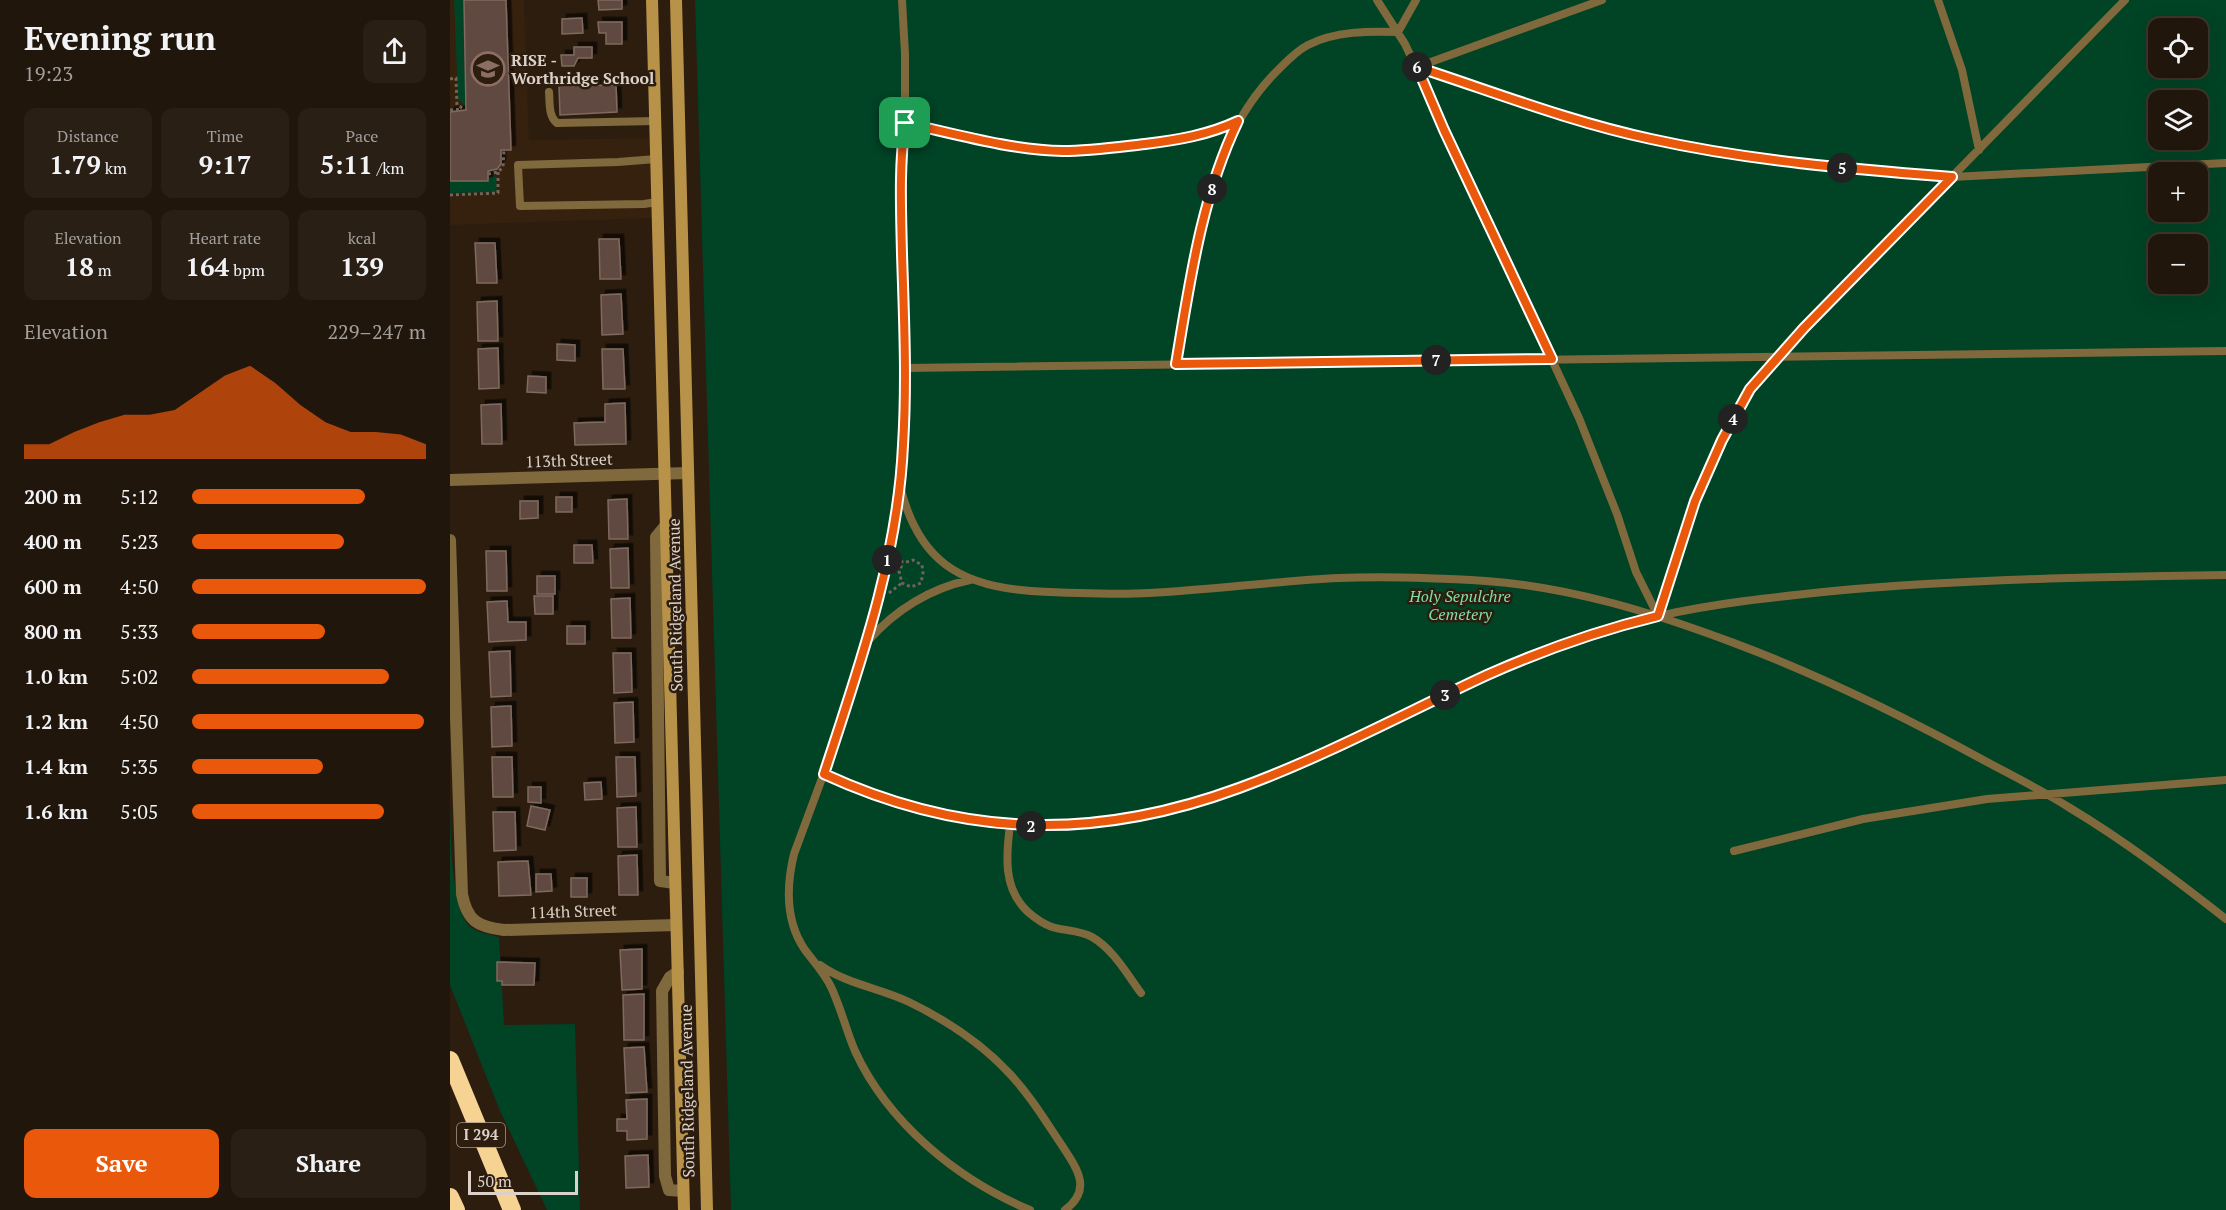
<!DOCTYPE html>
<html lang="en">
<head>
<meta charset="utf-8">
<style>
  :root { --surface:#21160b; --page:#291f14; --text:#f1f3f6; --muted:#a29f9d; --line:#3e352c; --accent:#ea580c }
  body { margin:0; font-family:"PT Serif",serif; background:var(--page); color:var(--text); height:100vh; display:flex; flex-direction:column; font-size:22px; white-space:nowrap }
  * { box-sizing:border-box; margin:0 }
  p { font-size:20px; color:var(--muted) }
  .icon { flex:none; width:33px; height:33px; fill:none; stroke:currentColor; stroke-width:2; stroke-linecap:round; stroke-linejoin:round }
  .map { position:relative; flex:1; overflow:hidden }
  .panel { display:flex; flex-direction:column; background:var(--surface); width:450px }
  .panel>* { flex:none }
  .tools { position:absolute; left:1698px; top:18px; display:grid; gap:12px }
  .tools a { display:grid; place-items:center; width:60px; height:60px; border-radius:12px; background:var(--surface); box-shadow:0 6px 24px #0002,0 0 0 2px var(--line); font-size:30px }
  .scale { position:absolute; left:18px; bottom:15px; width:110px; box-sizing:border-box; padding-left:6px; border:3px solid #dbd1c8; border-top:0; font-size:16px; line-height:21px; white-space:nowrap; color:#dbd1c8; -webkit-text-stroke:4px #2c1d0f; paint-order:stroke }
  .pin { position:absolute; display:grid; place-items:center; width:51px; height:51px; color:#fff; margin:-26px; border-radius:12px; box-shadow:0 3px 9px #0006 }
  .km { position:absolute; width:30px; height:30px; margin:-15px; border-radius:50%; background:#222; color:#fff; font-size:16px; line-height:30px; text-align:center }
  .round { display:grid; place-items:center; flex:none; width:63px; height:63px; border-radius:12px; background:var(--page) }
  .head { display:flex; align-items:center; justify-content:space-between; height:102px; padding:0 24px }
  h1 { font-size:33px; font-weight:800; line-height:45px }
  .stats { display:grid; grid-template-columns:repeat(3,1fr); gap:9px; height:102px; padding:6px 24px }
  .stats div { display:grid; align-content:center; border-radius:12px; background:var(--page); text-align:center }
  .stats b { font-size:26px; font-weight:800 }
  .stats small { font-size:16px; font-weight:400 }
  .stats p { font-size:16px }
  .chart { height:168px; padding:12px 24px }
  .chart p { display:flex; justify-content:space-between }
  .chart svg { width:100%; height:108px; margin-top:6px; fill:var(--accent); opacity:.7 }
  .button { display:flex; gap:12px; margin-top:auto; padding:12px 24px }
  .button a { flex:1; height:69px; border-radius:12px; background:var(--accent); color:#fff; font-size:24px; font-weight:800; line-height:69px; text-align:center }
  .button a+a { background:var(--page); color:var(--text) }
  ul { padding:0 24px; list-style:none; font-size:20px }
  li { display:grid; grid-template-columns:96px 72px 1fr; align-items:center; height:45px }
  li i { height:15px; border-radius:8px; background:var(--accent) }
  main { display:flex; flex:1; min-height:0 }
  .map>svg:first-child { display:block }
  .built { fill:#36210e }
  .green { fill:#014325; fill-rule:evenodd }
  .building { fill:#5f4a3f; stroke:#80695e; stroke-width:1.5; filter:url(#shadow) }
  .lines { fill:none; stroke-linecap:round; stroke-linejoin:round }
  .path { stroke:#716458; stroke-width:3; stroke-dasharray:3 3; stroke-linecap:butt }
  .lane { stroke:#80693d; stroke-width:8 }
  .street { stroke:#80693d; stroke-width:12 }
  .secondary { stroke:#b79248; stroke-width:12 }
  .highway { stroke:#f6d393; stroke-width:18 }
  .route-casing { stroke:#fff; stroke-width:12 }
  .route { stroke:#ea580c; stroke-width:8 }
  .labels { text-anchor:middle; stroke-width:5; stroke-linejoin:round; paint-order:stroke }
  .shield { fill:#2c1d0f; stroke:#a69b90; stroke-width:1.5 }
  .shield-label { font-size:15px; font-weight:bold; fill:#dbd1c8 }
  .poi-label { font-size:16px; font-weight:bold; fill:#dbd1c8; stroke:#2c1d0f; text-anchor:start }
  .street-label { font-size:16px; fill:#dbd1c8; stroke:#2c1d0f }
  .park-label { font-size:16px; font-style:italic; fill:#80dea6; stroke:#2c1d0f }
</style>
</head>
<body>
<main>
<section class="panel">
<div class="head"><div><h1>Evening run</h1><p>19:23</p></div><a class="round"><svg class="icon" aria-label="share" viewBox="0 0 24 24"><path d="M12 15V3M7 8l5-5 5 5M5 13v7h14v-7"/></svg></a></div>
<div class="stats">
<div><p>Distance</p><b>1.79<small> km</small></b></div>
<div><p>Time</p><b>9:17</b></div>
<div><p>Pace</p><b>5:11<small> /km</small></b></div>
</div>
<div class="stats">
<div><p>Elevation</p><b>18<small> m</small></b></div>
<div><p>Heart rate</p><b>164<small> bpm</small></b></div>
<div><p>kcal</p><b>139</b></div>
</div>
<div class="chart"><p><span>Elevation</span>229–247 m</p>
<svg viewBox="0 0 160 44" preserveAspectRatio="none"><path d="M0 44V38L10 38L20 33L30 29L40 26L50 26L60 24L70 17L80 10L90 6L100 13L110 22L120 29L130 33L140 33L150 34L160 38V44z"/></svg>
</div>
<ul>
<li><b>200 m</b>5:12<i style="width:74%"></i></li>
<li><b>400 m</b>5:23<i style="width:65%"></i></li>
<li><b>600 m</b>4:50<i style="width:100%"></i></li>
<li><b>800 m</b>5:33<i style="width:57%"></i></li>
<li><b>1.0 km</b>5:02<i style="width:84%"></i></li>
<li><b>1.2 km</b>4:50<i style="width:99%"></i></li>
<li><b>1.4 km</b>5:35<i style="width:56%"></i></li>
<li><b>1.6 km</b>5:05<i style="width:82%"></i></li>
</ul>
<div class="button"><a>Save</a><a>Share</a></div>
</section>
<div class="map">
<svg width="1776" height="1210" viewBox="0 0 1776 1210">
  <defs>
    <filter id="shadow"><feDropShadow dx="4.5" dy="-4.5" stdDeviation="0" flood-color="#0009"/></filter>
  </defs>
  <rect width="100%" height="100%" fill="#2c1d0f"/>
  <path class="built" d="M0,0H74L79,140L202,138V218L0,225Z"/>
  <path class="green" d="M4,0H14L16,107L8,99Z
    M245,0H1776V1210H281ZM1708,28H1748V68H1708ZM1708,100H1748V140H1708ZM1708,172H1748V212H1708ZM1708,244H1748V284H1708Z
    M46,176L47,192L0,193V181H38V177Z
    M0,805C1,832 0,913 22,928C29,933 41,935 49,937L54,1025L125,1024L130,1210H97L50,1111L0,985Z"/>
  <path class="building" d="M14,0H56L61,150H51V164L47,169L38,171V181H0V112L16,110Z
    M148,0H172V9L149,10Z
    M132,18L133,33L112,34V19Z
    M148,22H172V44H156V33H149Z
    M124,47H142V58H128L124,66H112L111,55H124Z
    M166,85L167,112L110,115L109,86Z
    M149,239H169L171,279H150Z
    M25,243H45L47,283H27Z
    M171,294L173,334L152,335L151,295Z
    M47,301L48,341H28L27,302Z
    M107,344L125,345V361L107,360Z
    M48,348L49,388L29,389L28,349Z
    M152,349H173L175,389H153Z
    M78,376L96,377V393L77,392Z
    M175,403L176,444L125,445L124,423L155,422V404Z
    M51,404L52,444H32L31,405Z
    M106,497H122V512H106Z
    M177,499L178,539H159L158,500Z
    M70,501H88V518L70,519Z
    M124,545H142L143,563H124Z
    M178,548L179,588H161L160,549Z
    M36,551H56L57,591H37Z
    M87,576H105V594H87Z
    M84,596H103V614H85Z
    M180,598L181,638H162L161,599Z
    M57,601L58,622H76V640L39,642L37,602Z
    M117,626H135V644H117Z
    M60,651L61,696L41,697L39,652Z
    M163,653H181L182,692L164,693Z
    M183,702L184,742L165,743L164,703Z
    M61,706L62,746L42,747L41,707Z
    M42,757H62L63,797H43Z
    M166,757H185L186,796L167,797Z
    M151,782L152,799L135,800L134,783Z
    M78,787H91V803L78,802Z
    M81,806L100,810L95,830L77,826Z
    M186,807L187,847H168L167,808Z
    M43,812H65L66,850L44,851Z
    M187,855L188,895H169L168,856Z
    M78,861L81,895L49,896L48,862Z
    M86,874H101L102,891L86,892Z
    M121,878H137V897H121Z
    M192,949V989L172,990L170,950Z
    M47,962L85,963L84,985H52V981H47Z
    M194,994V1040H174L173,995Z
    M194,1047L197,1092L176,1093L174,1048Z
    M197,1099V1139L177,1140V1131H167V1119H177L176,1100Z
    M198,1155L199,1187L176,1188L175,1156Z"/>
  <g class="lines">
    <path class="path" d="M0,79L6,78L7,105L16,110
      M0,110L11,109
      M38,174L48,172L53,167L54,150
      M0,195L48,193V172
      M447,556L453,563L449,571L452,583L461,587L471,583L473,573L472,565L463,560L453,563
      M439,593L452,583"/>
    <path class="lane" d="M452,0L455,54V123L449,179L455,368L453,445L447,511L417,643L391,727L344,854C336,887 335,921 355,950C364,962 375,974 381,987C391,1008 396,1030 405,1051C438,1123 508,1180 580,1210
      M927,0L955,44L1129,418L1167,514L1186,572L1208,616L1245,501L1272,440L1300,389L1354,328L1675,0
      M1488,0L1512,70L1529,150
      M967,67L1158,129L1235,147L1314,159L1502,177L1776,163
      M967,67L1152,0
      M99,92C100,102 98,116 107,123L205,121
      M455,123C506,134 560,150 613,151C639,151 665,147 691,144C725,140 757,135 788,121
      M206,159L168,162L68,165L70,206L194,204L207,202
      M726,364C743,264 752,146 827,71C837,61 846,51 858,45C885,31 919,31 948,32L966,0
      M455,368L1776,351
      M450,486C468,560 509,586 581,591C620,593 660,595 699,593C762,590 825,581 889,578C938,576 987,578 1036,581C1122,587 1204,613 1284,643C1372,676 1455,717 1537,762C1565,777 1593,791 1620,808C1675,841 1726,880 1776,919
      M419,640C445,610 481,588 520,580
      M374,774C513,837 648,842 792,787C858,762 921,730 984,700C1054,667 1134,632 1209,616C1266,603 1325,597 1383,591C1513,579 1645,577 1776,575
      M560,825C556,856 553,889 578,912C585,918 593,924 602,927C615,931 629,930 642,937C663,949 677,974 691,993
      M1284,851L1413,819L1537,799L1776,780
      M370,965C396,984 430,988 459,1002C496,1020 531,1043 559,1073C580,1095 596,1122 613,1147C628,1170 642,1190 615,1210"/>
    <path class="street" d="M0,480L238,473
      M216,525L206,537L210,881L225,883
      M0,540L12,894C17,921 28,927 54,930L226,925
      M228,972L220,977L212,991L215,1176L219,1190L233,1191"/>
    <path class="secondary" d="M202,0L234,1210
      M226,0L257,1210"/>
    <path class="highway" d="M0,1060L62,1210
      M0,1197L6,1210"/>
  </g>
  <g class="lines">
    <defs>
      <path id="route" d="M967,67C1044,92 1121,122 1201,139C1300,161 1401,169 1502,177L1354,328L1300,389L1272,440L1245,501L1208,616C1150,630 1091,651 1037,675C955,713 874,757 789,788C645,841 513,838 374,774C409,667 448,558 453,445C457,381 454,318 452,254C451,210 449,167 455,123C506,134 560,150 613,151C640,151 668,147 695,144C728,140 758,135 788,121C751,198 740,281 726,364L1102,359L994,130Z"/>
    </defs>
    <use href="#route" class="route-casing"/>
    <use href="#route" class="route"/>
  </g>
  <defs>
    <symbol id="school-ring" viewBox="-11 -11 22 22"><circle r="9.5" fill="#2c1d0f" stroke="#8d6e63" stroke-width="1.5"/><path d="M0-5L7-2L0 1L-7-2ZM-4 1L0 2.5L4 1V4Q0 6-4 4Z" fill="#8d6e63"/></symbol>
  </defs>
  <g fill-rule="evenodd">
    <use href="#school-ring" x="19" y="50" width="38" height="38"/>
  </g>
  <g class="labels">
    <rect class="shield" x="7" y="1123" width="48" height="24" rx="4.5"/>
    <g class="shield-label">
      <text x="31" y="1140">I 294</text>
    </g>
    <g class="poi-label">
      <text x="61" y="66">RISE -<tspan x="61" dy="18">Worthridge School</tspan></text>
    </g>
    <g class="street-label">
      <text transform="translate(119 460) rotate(-2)" y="6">113th Street</text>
      <text transform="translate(225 605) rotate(-91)" y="6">South Ridgeland Avenue</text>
      <text transform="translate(123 911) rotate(-2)" y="6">114th Street</text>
      <text transform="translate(237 1091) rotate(-91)" y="6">South Ridgeland Avenue</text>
    </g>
    <g class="park-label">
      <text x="1010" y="602">Holy Sepulchre<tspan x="1010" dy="18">Cemetery</tspan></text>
    </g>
  </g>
</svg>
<div class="tools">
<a><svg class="icon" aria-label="locate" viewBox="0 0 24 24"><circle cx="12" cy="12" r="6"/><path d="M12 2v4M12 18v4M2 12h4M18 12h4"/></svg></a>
<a><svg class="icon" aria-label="layers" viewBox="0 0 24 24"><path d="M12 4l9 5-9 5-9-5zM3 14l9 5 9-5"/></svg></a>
<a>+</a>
<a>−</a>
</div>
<div class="scale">50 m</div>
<div class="pin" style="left:455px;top:123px;background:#1e9e55"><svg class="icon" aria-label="arrive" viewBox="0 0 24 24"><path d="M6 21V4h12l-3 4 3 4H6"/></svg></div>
<b class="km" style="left:437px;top:560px">1</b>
<b class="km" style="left:581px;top:826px">2</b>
<b class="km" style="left:995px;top:695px">3</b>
<b class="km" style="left:1283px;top:419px">4</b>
<b class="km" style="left:1392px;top:168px">5</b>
<b class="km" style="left:967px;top:67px">6</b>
<b class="km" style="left:986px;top:360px">7</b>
<b class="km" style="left:762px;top:189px">8</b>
</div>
</main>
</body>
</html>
